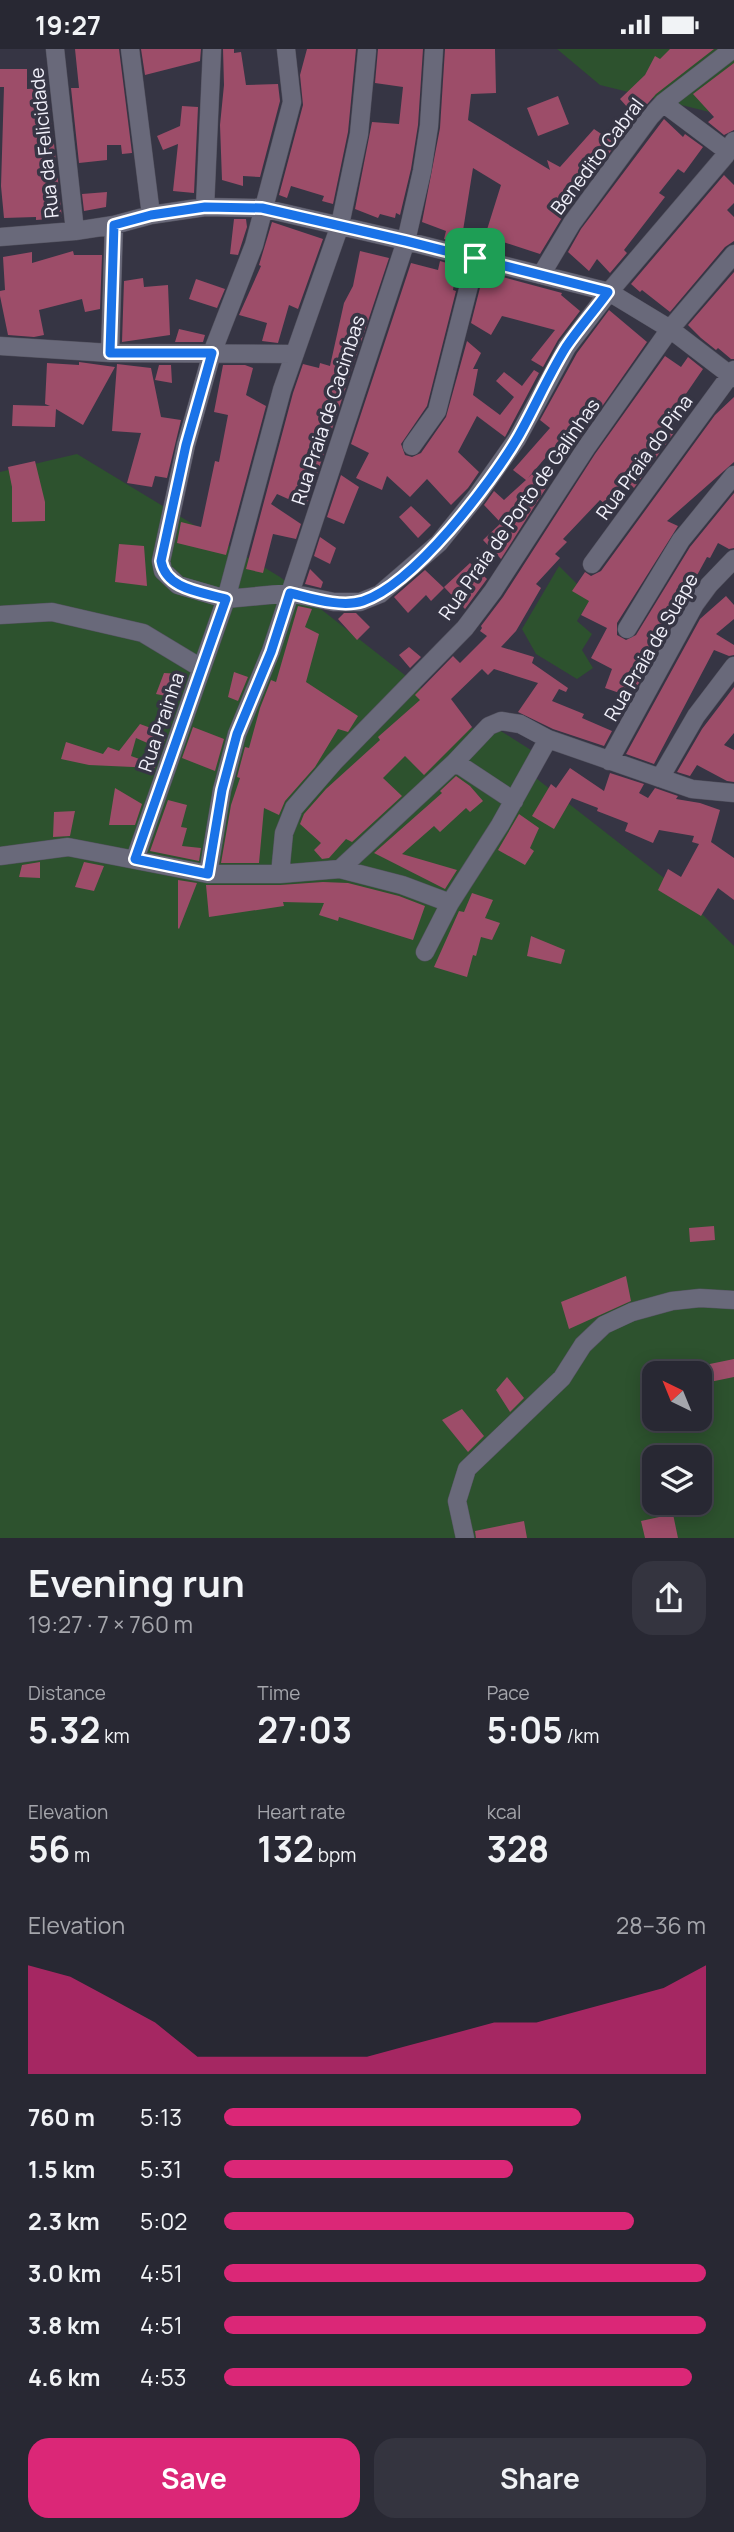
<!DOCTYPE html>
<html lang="en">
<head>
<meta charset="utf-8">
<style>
  :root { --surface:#282833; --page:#34343f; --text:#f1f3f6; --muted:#a5a6ac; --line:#44444e; --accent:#db2777 }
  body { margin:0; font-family:Manrope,sans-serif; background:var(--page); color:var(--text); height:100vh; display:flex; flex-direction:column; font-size:26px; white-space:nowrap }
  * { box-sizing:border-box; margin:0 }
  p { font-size:23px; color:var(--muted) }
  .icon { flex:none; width:38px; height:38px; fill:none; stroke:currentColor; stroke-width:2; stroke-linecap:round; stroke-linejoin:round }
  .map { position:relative; height:1489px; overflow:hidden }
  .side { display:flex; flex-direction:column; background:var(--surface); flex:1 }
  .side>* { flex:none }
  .needle { width:46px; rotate:317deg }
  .controls { position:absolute; left:642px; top:1312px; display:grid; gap:14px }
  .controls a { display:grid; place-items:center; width:70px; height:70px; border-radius:14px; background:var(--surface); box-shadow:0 4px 18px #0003,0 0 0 2px var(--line); font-size:35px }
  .pin { position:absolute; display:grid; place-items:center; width:60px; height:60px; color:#fff; margin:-30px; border-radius:14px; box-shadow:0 4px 10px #0006 }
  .round { display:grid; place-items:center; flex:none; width:74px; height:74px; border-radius:21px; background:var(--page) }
  .overview { display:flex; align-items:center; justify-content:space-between; height:119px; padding:0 28px }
  h1 { font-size:38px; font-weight:700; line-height:52px }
  .figures { display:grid; grid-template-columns:repeat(3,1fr); gap:10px; height:119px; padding:7px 28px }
  .figures div { display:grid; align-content:center }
  .figures b { font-size:35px; font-weight:700 }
  .figures small { font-size:19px; font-weight:400 }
  .figures p { font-size:19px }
  .chart { height:196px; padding:14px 28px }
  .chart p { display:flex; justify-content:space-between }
  .chart svg { width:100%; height:126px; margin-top:7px; fill:var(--accent); opacity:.7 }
  .action { display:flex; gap:14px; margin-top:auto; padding:14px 28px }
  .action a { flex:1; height:80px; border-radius:21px; background:var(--accent); color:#fff; font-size:28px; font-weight:700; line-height:80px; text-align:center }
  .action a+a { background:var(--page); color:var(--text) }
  ul { padding:0 28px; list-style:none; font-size:23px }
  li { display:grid; grid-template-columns:112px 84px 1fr; align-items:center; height:52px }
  li i { height:18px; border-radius:9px; background:var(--accent) }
  .status { display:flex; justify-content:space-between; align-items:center; height:49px; padding:0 35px; background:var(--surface); direction:ltr }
  .status svg { height:19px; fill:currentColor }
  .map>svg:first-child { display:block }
  .green { fill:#2d522e; fill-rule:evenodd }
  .building { fill:#9d4d69 }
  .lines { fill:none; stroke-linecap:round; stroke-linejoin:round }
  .street-casing { stroke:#545360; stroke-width:19 }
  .street { stroke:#69697a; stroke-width:18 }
  .route-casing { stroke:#fff; stroke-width:14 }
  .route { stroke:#1a73e8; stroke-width:9 }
  .labels { text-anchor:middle; stroke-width:7; stroke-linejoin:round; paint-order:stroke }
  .street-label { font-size:19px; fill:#f2f1fb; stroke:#363544 }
</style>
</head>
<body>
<div class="status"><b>19:27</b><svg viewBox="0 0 49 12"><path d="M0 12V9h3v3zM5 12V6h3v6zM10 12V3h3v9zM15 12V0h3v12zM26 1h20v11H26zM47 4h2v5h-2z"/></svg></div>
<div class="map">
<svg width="734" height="1489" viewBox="0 0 734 1489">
  <rect width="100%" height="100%" fill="#363544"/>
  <path class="green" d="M557,0H734V69L600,36Z
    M77,405L280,528L485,689L496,679L534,703L523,719L673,836L734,897V1489H0V423ZM654,1325H700V1370H654ZM654,1409H700V1454H654Z
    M559,517L591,549L577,572L592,585L582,601L593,619L577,630L536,605L522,580Z"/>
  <path class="building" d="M75,0H119L132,104L122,105L121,96H107V111L79,114L71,39H79Z
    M141,0H201L200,12L145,26Z
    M223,0H234V4L241,3L246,36L278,35L280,52L260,128L243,127V137L222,131L220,76L224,36Z
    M307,0H356L348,83L333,155L322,152L324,147L291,137L287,149L279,146L303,56L300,26Z
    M378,0H423L418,76L411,120L400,166L396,164L395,169L380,165L378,169L355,160L372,73L399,75L403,38L375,34Z
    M445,0H495L496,44L471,45L468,71L550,121L547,111L560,118L594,80L616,95L563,167L540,205L485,187L501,136L473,119L461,194L444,190L446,182L422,173L440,79Z
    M670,0H714L656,45L636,68L620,50L645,26L655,7L660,10Z
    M734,14V81L724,86L708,73L714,68L693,45Z
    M0,20H27V40L48,39L62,169L36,171V168L4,169L1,137L4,38H0Z
    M558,47L569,75L538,87L527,59Z
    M182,57L198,58L194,144L173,142L178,95L163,101L157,87L180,77Z
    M664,70L683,88L685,85L703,98L684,124L678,120L659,144L665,148L624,201L627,204L610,224L597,210L589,222L568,203L581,180Z
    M724,126L734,136V154L727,161L734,168V192L725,198L670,263L642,241L640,243L631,235Z
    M107,143L106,158L84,162L82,145Z
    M234,170H246L247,178L238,206L230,205Z
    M272,173L323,190L298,260L289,256L278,294L262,292L267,274L239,266L261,217L259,216Z
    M73,202L74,206H102L100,260L85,263L82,250L39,261L44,286L34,288L8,286L0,247V242L5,241L3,208L32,203V214Z
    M360,202L389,209L306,458L277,445L271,455L301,475L296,490L273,485L263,524L246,520L293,344L303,315L319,319L320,314L330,317L344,254L353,237Z
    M440,212L457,217L453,241L456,242L427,357L401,395L405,406L412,408L421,404L446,368L467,292L481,304L473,320H478L473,346L500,366L514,348L496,332L504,323L522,337L534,321L539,324L505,388L477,367L458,403L479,423L468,439L451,456L427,430L410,448L387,427L382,441L356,429L369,404L351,395L411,214L438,221Z
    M484,223L562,244L561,246L580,262L558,291L543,318L531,311L555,281L502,267L491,286L471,274Z
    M734,223V310H731L718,299L716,301L701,289L688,276Z
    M143,229L144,238L168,236L170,286L122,293L124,232Z
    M196,230L225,240L217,259L189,250Z
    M609,261L647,293L564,412L552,401L528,429L532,425L546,439L501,510L483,491L501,474L484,456L494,442L504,451L526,431L513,421L550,379L540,371L577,304Z
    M179,280L205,286L203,293H175Z
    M665,307L681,318L688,308L703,320L666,374L676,381L634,439L631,436L609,458L600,451L563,490L567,493L555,505L560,509L536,535L541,539L516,582L501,598L534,608L532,614L568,639L566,643L559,640L552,652L584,665L582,669L612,682L604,697L553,680L518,663L538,634L494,620L488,626L482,620L451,650L472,678L424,726L405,707L383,729L402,747L352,793L346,790L329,809L322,810L314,801L321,794L300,775L304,765L326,740L380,691L378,688L420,651L415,646L453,607L460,614L487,587L480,582L482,579L481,577L503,548L595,405Z
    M79,313L115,318L83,376L56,360L55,378L12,377L13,356L50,357L45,355L47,314L79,316Z
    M117,315L151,319L161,368L181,371L167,429L155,427L152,438L127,434L141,384L112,382Z
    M159,316H171L172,334L155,331Z
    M223,316H245L253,319L246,346L266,357L226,506L177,494L181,473L201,478L215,412L219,413L228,366L214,363Z
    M734,348V413L667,472L678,477L617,574V586L626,591L636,586L690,498L734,444V499L729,500L718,494L710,509L707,508L690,539L692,540L631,648L605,639L612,620L591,609L607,579L581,566L589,552L572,542L585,523L591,527L601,522L715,366Z
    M35,412L45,453V472L12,473V438L8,418Z
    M341,426L359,438L344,475L327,468Z
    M411,457L431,476L418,489L399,468Z
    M320,488L336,499L330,515L314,507Z
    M119,495L144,497L147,537L115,533Z
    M470,514L487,530L465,560L444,538Z
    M310,520L323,533L321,539L305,535Z
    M425,521L444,539L431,552L426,546L408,564L394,548Z
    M726,547L734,556V570L716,585L734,596V606L729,607L714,601L654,715L626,705L700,570Z
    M298,557L312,560L305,578L319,585L306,633L358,667L348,683L338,680L315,718L285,752L279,766L264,759L259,814H221L231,756L240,729L237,728L245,698L249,699L260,659L271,631L276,633Z
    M344,564H356L370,578L357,591L338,570Z
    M409,598L421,608L410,619L399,606Z
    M234,623L248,628L238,652L228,648Z
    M164,624L181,625L176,649L156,645Z
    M734,638V684L724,696L734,701V733L727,732L697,716L690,727L677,723L702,680Z
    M140,675L167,685L161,700L136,689L131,707L156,716L155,719L89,716L61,710L66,693L103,705L108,698L119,702Z
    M193,678L224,690L215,722L182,709Z
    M570,719L604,742L610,724L644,735L639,744L648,749L655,739L678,747L676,750L700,754L720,761L711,793L734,809V851L718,839L701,867L658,841L668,820L681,828L699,795L692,793L694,787L659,781L653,794L625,782L628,774L597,762L598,759L572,749L554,780L532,767L551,735L556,739Z
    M456,727L470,737L483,752L470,763L466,759L440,783L434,777L402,805L457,821L445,840L374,804L442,744L440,742Z
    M115,739L142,755L135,776H109Z
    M168,751L187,756L181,778L187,779L182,797L201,799L199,812L150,802Z
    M75,762L70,787L53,788L54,763Z
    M519,765L539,779L530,799L534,802L525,816L498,801Z
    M40,813V829L19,828L22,816Z
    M84,813L104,817L94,842L75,838Z
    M178,831L197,834L179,880L178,879Z
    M323,833L348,834L399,847L425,857L413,891L339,868L338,872L319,866L324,854L283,853L284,857L209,868L206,836H280Z
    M472,844L493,851L485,869L500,874L492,891L481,888L476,907L473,906L467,928L434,918L459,862L464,863Z
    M531,887L565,901L561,915L527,907Z
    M714,1177L715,1191L690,1193L689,1179Z
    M626,1227L631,1252L569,1280L561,1253Z
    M734,1310V1328L700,1335V1317Z
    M507,1328L524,1349L510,1363L496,1341Z
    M462,1360L484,1387L468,1403L442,1371Z
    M673,1465L678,1489H645L641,1472Z
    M524,1472L527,1489H476L475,1482Z"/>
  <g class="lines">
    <defs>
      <path id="street" d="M55,0L75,182
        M130,0L151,166
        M286,0L292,53L254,196L212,304L186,396L161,512L163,522L178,536L226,550L290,544L334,553H360L380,545L439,494L476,448L517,390L567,298L609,243L725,107L734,92
        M663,54L727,102
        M205,158L212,0
        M0,188L75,182L114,176L151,166L205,158L262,159L406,192L609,243L670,280L734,329
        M541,226L572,174L650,68L663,54L733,0
        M0,297L110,304L294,305
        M110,304L114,176
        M412,397L437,362L476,209
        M592,515L734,321
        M0,566L52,563L143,584L201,619
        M627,580L681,491L734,426
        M609,712L695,555L709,536L734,510
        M455,713L514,752
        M660,729L696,667L734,617
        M0,807L68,798L208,825H280L340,820L402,836L450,854
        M135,810L226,550L282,341L340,176L359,85L367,2
        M340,820L455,713L489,677L501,672L520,675L548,690L692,740L734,744
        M208,825L222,741L237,685L271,602L406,192L422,122L429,77L434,0
        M280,825L284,784L294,759L334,713L465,579L493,542L586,399L670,280L734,205
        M425,903L450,854L500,776L548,690
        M465,1489L457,1452L467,1420L562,1329L583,1296L604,1276L632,1263L672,1252L700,1249L734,1251"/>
    </defs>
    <use href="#street" class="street-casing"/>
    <use href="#street" class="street"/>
  </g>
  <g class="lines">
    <defs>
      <path id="route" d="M205,158L262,159L406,192L608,243C595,261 579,279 566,298C548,327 535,358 518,388C491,434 414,535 363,552C341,559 311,549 290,544L271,603L237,685L222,741L208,825L135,810L226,550C203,543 166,541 161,512L186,396L212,304H110L114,176L151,166Z"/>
    </defs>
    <use href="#route" class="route-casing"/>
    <use href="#route" class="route"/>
  </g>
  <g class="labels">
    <g class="street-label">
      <text transform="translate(44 94) rotate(-96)" y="7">Rua da Felicidade</text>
      <text transform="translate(597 107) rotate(-53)" y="7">Benedito Cabral</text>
      <text transform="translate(328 361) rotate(-72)" y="7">Rua Praia de Cacimbas</text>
      <text transform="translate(644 408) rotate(-54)" y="7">Rua Praia do Pina</text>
      <text transform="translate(519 460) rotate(-55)" y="7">Rua Praia de Porto de Galinhas</text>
      <text transform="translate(651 598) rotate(-60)" y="7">Rua Praia de Suape</text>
      <text transform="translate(161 673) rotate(-71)" y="7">Rua Prainha</text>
    </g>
  </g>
</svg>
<div class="controls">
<a><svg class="needle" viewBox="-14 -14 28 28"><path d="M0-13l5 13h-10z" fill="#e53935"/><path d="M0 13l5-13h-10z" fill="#a5a6ac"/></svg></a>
<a><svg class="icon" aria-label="layers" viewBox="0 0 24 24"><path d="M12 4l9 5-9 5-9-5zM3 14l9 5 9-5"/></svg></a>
</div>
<div class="pin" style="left:475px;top:209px;background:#1e9e55"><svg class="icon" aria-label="arrive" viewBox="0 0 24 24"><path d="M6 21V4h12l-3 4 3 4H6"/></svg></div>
</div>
<section class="side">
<div class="overview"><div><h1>Evening run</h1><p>19:27 · 7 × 760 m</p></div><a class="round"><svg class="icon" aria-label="share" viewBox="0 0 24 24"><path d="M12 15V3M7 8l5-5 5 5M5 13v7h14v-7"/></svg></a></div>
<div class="figures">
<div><p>Distance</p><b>5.32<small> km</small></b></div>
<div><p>Time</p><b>27:03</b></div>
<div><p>Pace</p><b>5:05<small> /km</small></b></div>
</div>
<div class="figures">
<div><p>Elevation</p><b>56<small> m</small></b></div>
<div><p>Heart rate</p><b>132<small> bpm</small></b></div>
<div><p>kcal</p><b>328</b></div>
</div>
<div class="chart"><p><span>Elevation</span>28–36 m</p>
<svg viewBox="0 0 160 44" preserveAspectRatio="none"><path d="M0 44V6L10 10L20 18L30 26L40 38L50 38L60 38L70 38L80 38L90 34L100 30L110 26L120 26L130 22L140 18L150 14L160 6V44z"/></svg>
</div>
<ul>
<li><b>760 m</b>5:13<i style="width:74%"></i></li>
<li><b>1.5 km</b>5:31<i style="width:60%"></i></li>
<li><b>2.3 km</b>5:02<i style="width:85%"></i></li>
<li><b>3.0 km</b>4:51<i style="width:100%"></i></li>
<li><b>3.8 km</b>4:51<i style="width:100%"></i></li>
<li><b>4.6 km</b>4:53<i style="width:97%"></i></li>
</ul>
<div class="action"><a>Save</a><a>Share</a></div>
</section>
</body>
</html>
